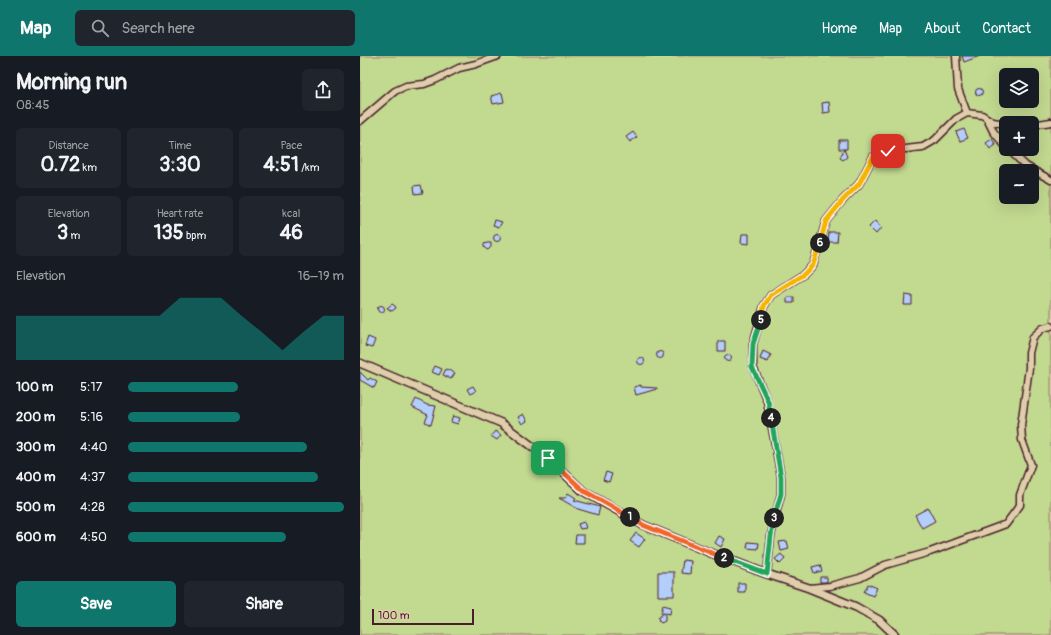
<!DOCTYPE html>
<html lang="en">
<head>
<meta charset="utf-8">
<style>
  :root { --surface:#171b24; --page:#20242c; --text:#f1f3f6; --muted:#9ea1a6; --accent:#0f766e }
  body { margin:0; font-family:Pangolin,sans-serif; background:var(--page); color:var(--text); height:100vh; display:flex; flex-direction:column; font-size:15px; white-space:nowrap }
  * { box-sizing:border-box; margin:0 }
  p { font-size:13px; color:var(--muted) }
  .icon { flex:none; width:22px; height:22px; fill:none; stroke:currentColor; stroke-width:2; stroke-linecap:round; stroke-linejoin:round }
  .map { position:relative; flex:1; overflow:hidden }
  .sheet { display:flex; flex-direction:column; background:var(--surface); width:360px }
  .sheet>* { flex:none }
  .controls { position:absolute; left:639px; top:12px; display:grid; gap:8px }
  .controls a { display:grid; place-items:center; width:40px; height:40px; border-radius:6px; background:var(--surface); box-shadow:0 4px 16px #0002; font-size:20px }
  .scale { position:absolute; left:12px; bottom:10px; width:102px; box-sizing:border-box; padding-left:4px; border:2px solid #4a1f2b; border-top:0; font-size:11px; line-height:14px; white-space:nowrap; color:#4a1f2b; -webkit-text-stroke:3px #dfceab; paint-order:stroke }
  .pin { position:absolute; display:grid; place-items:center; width:34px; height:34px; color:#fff; margin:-17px; border-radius:8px; box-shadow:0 2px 6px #0006 }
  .km { position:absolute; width:20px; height:20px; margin:-10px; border-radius:50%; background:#222; color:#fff; font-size:11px; line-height:20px; text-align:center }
  .round { display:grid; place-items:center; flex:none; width:42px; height:42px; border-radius:6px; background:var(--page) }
  .overview { display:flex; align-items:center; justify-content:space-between; height:68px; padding:0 16px }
  h1 { font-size:22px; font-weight:800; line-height:30px }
  .metrics { display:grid; grid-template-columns:repeat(3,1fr); gap:6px; height:68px; padding:4px 16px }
  .metrics div { display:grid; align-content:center; border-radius:6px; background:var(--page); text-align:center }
  .metrics b { font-size:20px; font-weight:800 }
  .metrics small { font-size:11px; font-weight:400 }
  .metrics p { font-size:11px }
  .chart { height:112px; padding:8px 16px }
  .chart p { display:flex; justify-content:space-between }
  .chart svg { width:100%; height:72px; margin-top:4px; fill:var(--accent); opacity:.7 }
  .primary-button { display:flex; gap:8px; margin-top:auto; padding:8px 16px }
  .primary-button a { flex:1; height:46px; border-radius:6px; background:var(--accent); color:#fff; font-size:16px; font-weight:800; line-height:46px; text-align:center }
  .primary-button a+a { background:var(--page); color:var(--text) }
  ul { padding:0 16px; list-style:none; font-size:13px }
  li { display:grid; grid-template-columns:64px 48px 1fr; align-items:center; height:30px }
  li i { height:10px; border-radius:5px; background:var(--accent) }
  header { display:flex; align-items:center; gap:24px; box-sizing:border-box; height:56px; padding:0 20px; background:var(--accent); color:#fff }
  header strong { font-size:19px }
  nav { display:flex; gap:22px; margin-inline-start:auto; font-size:14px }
  .search { width:280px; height:36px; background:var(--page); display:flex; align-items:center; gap:10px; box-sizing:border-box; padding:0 14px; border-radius:6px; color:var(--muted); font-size:15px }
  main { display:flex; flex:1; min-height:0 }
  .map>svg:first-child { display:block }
  .green { fill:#c2d990; stroke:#867c5e; fill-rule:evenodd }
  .building { fill:#b4cefc; stroke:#4a1f2b }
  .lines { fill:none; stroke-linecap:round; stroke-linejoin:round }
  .minor-casing { stroke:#4a1f2b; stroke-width:9 }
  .tertiary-casing { stroke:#4a1f2b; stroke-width:10 }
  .minor { stroke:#dfceab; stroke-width:6 }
  .tertiary { stroke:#dfceab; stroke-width:7 }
  .split-1-casing { stroke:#fff; stroke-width:8 }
  .split-2-casing { stroke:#fff; stroke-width:8 }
  .split-3-casing { stroke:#fff; stroke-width:8 }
  .split-4-casing { stroke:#fff; stroke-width:8 }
  .split-5-casing { stroke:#fff; stroke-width:8 }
  .split-6-casing { stroke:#fff; stroke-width:8 }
  .split-7-casing { stroke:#fff; stroke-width:8 }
  .split-1 { stroke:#f0652b; stroke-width:5 }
  .split-2 { stroke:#f0652b; stroke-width:5 }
  .split-3 { stroke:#22a559; stroke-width:5 }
  .split-4 { stroke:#22a559; stroke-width:5 }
  .split-5 { stroke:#22a559; stroke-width:5 }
  .split-6 { stroke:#f5b400; stroke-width:5 }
  .split-7 { stroke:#f5b400; stroke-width:5 }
</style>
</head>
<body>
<header>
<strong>Map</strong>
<div class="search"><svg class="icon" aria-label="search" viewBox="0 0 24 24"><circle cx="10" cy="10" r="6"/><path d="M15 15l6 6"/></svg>Search here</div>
<nav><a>Home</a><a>Map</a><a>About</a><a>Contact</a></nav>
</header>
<main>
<section class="sheet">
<div class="overview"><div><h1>Morning run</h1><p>08:45</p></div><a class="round"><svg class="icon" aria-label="share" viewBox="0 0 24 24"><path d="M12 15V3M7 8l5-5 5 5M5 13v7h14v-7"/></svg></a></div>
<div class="metrics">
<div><p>Distance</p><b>0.72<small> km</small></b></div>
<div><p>Time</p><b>3:30</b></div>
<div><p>Pace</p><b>4:51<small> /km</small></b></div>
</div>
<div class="metrics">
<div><p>Elevation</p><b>3<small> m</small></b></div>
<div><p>Heart rate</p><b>135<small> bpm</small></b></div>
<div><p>kcal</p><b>46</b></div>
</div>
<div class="chart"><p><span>Elevation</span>16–19 m</p>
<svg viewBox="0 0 160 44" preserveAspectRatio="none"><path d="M0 44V17L10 17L20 17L30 17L40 17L50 17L60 17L70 17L80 6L90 6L100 6L110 17L120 27L130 38L140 27L150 17L160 17V44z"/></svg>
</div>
<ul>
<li><b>100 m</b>5:17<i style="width:51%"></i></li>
<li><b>200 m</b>5:16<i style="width:52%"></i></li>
<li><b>300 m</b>4:40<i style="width:83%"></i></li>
<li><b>400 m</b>4:37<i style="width:88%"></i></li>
<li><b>500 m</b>4:28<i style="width:100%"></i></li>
<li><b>600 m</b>4:50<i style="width:73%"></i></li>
</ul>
<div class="primary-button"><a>Save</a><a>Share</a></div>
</section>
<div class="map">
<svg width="691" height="579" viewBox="0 0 691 579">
  <rect width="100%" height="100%" fill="#dfceab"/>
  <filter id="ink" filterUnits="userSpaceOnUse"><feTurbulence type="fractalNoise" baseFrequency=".025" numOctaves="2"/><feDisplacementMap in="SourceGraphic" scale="8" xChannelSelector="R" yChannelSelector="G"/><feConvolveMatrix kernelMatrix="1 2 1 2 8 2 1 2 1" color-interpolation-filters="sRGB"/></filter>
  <g filter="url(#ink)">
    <path class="green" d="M0,0H691V579H0ZM646,19H672V45H646ZM646,67H672V93H646ZM646,115H672V141H646Z"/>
    <path class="building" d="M602,0H620L604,6Z
      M615.5 36a3.5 3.5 0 1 1 7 0a3.5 3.5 0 1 1-7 0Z
      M142,37L144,46L133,48L131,40Z
      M469,46L470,56L463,57L462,47Z
      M604,73L608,82L600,85L596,76Z
      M273,76L277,81L270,86L266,81Z
      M632,83L636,89L630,93L626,87Z
      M479,84H487V93H479Z
      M484,93L487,101L483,104L480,102Z
      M61,129L63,137L55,138L54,130Z
      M135,164L142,166L139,171L133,169Z
      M515,165L521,172L516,178L509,171Z
      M469,176H478L477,186H468Z
      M382,178H389V188L381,187Z
      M133.5 182a3.5 3.5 0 1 1 7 0a3.5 3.5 0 1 1-7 0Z
      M127,187H131V191L128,194L126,193L124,191V188Z
      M545,239L552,240V249H544Z
      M427,241H434V247H427Z
      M32,248L35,250L36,252L32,255L27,252Z
      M17.5 253a3.5 3.5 0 1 1 7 0a3.5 3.5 0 1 1-7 0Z
      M8,281L15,284L12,292L5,290Z
      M358,285H365V295H358Z
      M403,295L411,299L408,306L400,303Z
      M296.5 299a3.5 3.5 0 1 1 7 0a3.5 3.5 0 1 1-7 0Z
      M364.5 302a3.5 3.5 0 1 1 7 0a3.5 3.5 0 1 1-7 0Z
      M277.5 305a3.5 3.5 0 1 1 7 0a3.5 3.5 0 1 1-7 0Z
      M75,310L82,313L79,319L72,316Z
      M86,313L95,317L91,323L83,319Z
      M0,316L8,324L10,322L17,326L14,332L0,324Z
      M281,329V331L297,332V333L276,339L274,331Z
      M113,330L116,335L110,338L107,333Z
      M56,343L67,349L76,350L71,369L65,366L68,359L52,351Z
      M163,358L167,365L162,368L158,361Z
      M93,360L100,362L98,368L91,366Z
      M135,375L141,379L137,384L131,380Z
      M246,416L252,418L249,426L243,424Z
      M208,437L216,442L214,444L240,451L238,459L218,453L199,442H205Z
      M568,452L575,465L562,472L555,459Z
      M224,466L226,472L220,473L218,468Z
      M276,477L285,483L279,491L270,485Z
      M216,479H224V487H215Z
      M359,480L365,483L361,491L355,487Z
      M427,485L429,493L421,495L419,486Z
      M388,486L399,487L398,493L387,492Z
      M421,498L425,503L420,508L415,503Z
      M323,504L331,505L330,518L321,517Z
      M460,509L462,515L454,517L452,511Z
      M298,516H314V540H298Z
      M460,521H467V526H460Z
      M378,527H385V536H378Z
      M508,528L517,532L513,540L504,536Z
      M303,549L311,551L310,558L305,557V565L301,567L299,565L298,562L304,557H301Z"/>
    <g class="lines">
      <defs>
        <path id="minor" d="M596,0L598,33L607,57
          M627,63L633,75L646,91
          M0,65L35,35L46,30L64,28L75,24L99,12L116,8L138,0
          M672,69L691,66
          M648,93L666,110L691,124
          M407,518L411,480L415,461L421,438V421L407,345L393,311V288L404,250L411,239L444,218L453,209L466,165L483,144L499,128L513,101L528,95L563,91L575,84L596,63L607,57L622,59L633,66L646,68
          M449,532L470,530L500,522L525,509L570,496L646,468L660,449V439L671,409L662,384L661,369L669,312V297L673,281L683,272L691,270"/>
        <path id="tertiary" d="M0,307L141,367L188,402L223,435L283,469L351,497L407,518L449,532L496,551L519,564L535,579"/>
      </defs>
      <use href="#minor" class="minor-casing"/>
      <use href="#tertiary" class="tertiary-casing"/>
      <use href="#minor" class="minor"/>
      <use href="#tertiary" class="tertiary"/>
    </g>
  </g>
  <g class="lines" filter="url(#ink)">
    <defs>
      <path id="split-1" d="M188,402L224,435L270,461"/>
      <path id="split-2" d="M270,461L283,469L364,502"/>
      <path id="split-3" d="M364,502L407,518L411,480L414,462"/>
      <path id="split-4" d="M411,362L421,421V438L414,462"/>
      <path id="split-5" d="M401,264L393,288L392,311L408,345L411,362"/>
      <path id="split-6" d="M401,264L404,250L411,239L444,218L453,209L460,187"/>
      <path id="split-7" d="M460,187L466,165L483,144L499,128L513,101L528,95"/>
    </defs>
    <use href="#split-1" class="split-1-casing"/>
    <use href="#split-2" class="split-2-casing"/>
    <use href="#split-3" class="split-3-casing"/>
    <use href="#split-4" class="split-4-casing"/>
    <use href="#split-5" class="split-5-casing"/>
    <use href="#split-6" class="split-6-casing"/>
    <use href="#split-7" class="split-7-casing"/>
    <use href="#split-1" class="split-1"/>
    <use href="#split-2" class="split-2"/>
    <use href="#split-3" class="split-3"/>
    <use href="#split-4" class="split-4"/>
    <use href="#split-5" class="split-5"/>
    <use href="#split-6" class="split-6"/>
    <use href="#split-7" class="split-7"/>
  </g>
</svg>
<div class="controls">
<a><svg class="icon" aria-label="layers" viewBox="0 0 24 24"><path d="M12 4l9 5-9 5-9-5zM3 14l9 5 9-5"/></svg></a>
<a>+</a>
<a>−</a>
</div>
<div class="scale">100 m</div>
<div class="pin" style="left:188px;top:402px;background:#1e9e55"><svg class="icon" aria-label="arrive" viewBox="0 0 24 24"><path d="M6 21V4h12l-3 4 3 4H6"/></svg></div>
<div class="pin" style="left:528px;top:95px;background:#d93025"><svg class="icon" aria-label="check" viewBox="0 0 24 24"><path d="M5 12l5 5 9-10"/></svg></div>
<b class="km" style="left:270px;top:461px">1</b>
<b class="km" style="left:364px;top:502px">2</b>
<b class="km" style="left:414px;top:462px">3</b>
<b class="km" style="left:411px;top:362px">4</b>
<b class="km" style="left:401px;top:264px">5</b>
<b class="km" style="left:460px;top:187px">6</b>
</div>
</main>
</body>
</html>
